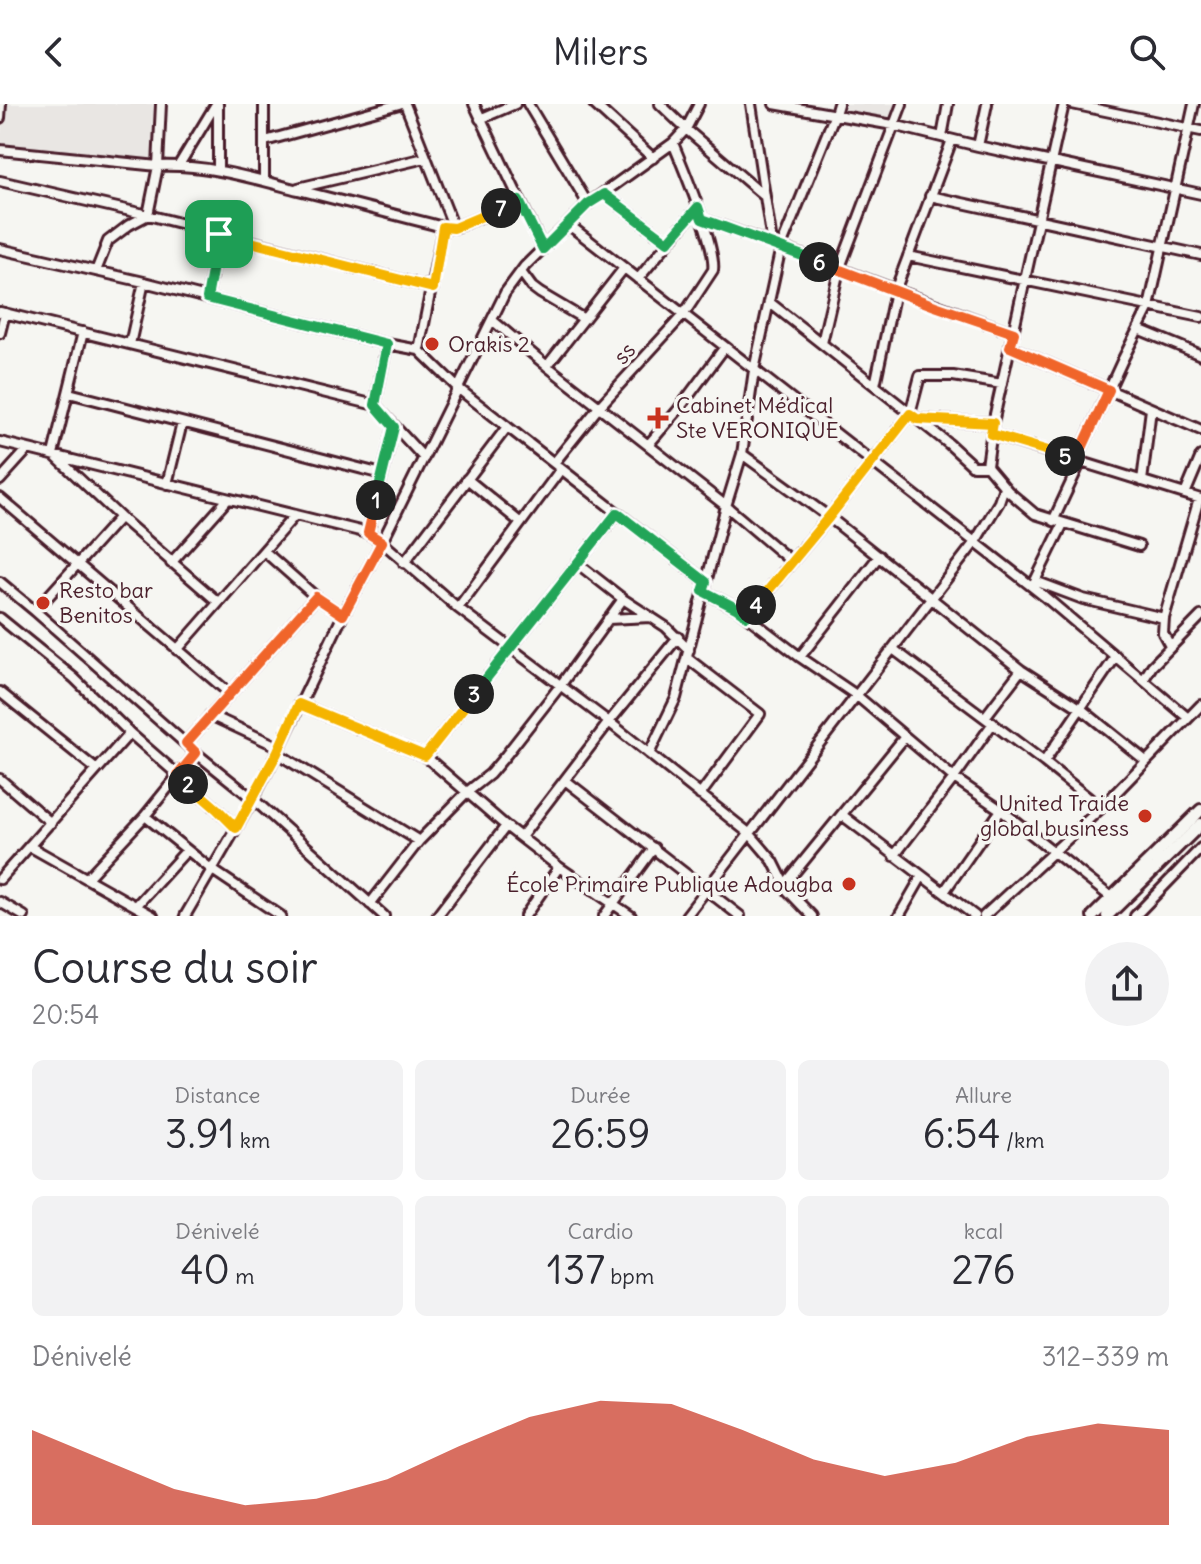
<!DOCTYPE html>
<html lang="fr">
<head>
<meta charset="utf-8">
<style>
  :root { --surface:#fff; --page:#f2f2f3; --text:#2b2b33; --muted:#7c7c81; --accent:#c8321e }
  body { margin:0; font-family:Delius,sans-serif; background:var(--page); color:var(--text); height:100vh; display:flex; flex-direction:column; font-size:30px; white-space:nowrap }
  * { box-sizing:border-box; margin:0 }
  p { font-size:26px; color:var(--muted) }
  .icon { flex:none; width:44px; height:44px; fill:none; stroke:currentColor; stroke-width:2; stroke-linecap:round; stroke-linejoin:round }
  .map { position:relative; height:812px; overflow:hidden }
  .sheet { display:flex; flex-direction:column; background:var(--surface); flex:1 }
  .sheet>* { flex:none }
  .pin { position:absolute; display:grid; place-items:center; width:68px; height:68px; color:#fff; margin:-34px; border-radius:16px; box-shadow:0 4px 12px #0006 }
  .km { position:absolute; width:40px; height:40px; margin:-20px; border-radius:50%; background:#222; color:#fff; font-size:22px; line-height:40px; text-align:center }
  .round { display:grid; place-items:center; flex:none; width:84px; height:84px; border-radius:42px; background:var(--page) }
  .summary { display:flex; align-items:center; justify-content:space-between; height:136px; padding:0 32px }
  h1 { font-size:44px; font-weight:600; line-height:60px }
  .metrics { display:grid; grid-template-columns:repeat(3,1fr); gap:12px; height:136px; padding:8px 32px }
  .metrics div { display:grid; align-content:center; border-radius:12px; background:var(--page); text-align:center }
  .metrics b { font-size:40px; font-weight:600 }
  .metrics small { font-size:22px; font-weight:400 }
  .metrics p { font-size:22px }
  .chart { height:224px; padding:16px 32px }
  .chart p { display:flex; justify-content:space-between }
  .chart svg { width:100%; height:144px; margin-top:8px; fill:var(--accent); opacity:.7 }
  header { display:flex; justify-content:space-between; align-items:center; height:104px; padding:0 32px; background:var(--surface); font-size:36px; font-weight:600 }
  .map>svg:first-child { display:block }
  .built { fill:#e9e6e3 }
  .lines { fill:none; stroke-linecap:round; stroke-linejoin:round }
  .minor-casing { stroke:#4a1f2b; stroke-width:14 }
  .major-casing { stroke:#4a1f2b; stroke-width:16 }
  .minor { stroke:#f6f6f2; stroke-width:8 }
  .major { stroke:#f6f6f2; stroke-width:10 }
  .split-1-casing { stroke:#fff; stroke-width:16 }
  .split-2-casing { stroke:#fff; stroke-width:16 }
  .split-3-casing { stroke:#fff; stroke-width:16 }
  .split-4-casing { stroke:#fff; stroke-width:16 }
  .split-5-casing { stroke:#fff; stroke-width:16 }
  .split-6-casing { stroke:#fff; stroke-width:16 }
  .split-7-casing { stroke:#fff; stroke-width:16 }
  .split-8-casing { stroke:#fff; stroke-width:16 }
  .split-1 { stroke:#22a559; stroke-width:10 }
  .split-2 { stroke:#f0652b; stroke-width:10 }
  .split-3 { stroke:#f5b400; stroke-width:10 }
  .split-4 { stroke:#22a559; stroke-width:10 }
  .split-5 { stroke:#f5b400; stroke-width:10 }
  .split-6 { stroke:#f0652b; stroke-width:10 }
  .split-7 { stroke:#22a559; stroke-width:10 }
  .split-8 { stroke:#f5b400; stroke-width:10 }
  .poi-dot { fill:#c8321e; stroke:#f6f6f2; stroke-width:3 }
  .labels { text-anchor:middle; stroke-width:7; stroke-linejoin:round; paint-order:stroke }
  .poi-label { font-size:22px; fill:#4a1f2b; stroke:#f6f6f2; text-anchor:start }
  .street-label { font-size:22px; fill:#4a1f2b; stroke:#f6f6f2 }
</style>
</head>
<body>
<header><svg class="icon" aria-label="back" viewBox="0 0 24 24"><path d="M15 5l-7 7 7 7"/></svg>Milers<svg class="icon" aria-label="search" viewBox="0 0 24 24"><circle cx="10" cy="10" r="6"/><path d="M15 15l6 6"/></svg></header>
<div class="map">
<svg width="1201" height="812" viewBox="0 0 1201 812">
  <rect width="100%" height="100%" fill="#f6f6f2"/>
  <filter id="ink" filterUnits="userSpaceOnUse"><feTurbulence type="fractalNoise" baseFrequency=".0125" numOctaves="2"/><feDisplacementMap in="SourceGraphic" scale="16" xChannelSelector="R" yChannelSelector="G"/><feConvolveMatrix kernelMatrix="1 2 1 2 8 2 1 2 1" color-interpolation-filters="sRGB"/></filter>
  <g filter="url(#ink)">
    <path class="built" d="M4,0H153L152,60L0,41Z
      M844,0H900L892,18L842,8Z"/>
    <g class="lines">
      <defs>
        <path id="minor" d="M218,0V66
          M405,0L454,124
          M474,0L543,145
          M528,0L588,100
          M594,0L653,54
          M660,0L686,25L763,91
          M751,0L772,139
          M774,0L893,21L978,42L1201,90
          M1064,0L993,319L987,362L1008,387L1035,410L1139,442
          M1072,0L1201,27
          M0,14L1,0
          M480,15L515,0
          M942,33L948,0
          M265,37L399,0
          M978,42L987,0
          M0,46L158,62C206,60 252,74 298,86C347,98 395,111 443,123L454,124L519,97
          M179,61L216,0
          M264,76V0
          M0,77L148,111L433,184
          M298,84L425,54
          M604,90L668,138
          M930,92L1201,151
          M702,115C806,151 909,192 1014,229
          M568,120L1044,492L1188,614
          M0,145L144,178L387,240L419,246L459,285L706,478
          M908,152L1201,213
          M96,167L108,137L129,121L148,111L158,62L161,0
          M521,168L532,183L540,189L584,215
          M638,175L698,103
          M207,194L219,130
          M769,198L949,340L973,362H987
          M0,208L375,301
          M492,216L547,262L726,402L792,458
          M1138,225L1201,251
          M83,228L53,350L120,413L218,498
          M0,229L5,209
          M822,239L839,166L902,0
          M130,240L144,178
          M387,240L375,301L424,354
          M1010,243L1201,326
          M419,246L443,123
          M547,262L624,164
          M875,281L895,187L952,36
          M69,289L382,370
          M918,315L993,319
          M991,330L1201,395
          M0,338L368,429L382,438L458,504L609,618L750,730L773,757L788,787L812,812
          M648,341L678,306L725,243
          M742,350L829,413L1021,566L1080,604L1146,657
          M1077,355L1123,255L1149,203L1194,0
          M554,359L599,303L684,210L713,166C717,144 683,63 673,39
          M467,375L521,419
          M0,376L28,345
          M1142,377L1151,305
          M167,380L182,319
          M1185,390L1201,352
          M0,394L229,589
          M1053,417L1081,357
          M368,429L394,323
          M264,447L316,493
          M171,459L228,395
          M404,459L507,323
          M577,459L623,495L666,523L689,546
          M1035,477L1083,495L1164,514
          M0,478L35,507L196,649L253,695L384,812
          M1034,479L1063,420
          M703,487L736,504L800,553L856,591L954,674L1001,706L1112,794
          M458,504L561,365
          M35,507L120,413
          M747,512L829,413L910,310L920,272H953L1002,280
          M0,514L74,574L131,630L217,705L236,724
          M608,515L651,513
          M1170,542L1163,529L1164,514L1199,395
          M893,545L1044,658L1101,704
          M177,546L295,411
          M800,553L879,452
          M687,554L760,610L700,691
          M1144,575L1152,562L1201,512
          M0,588L97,666
          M299,600L425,652L506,722L559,763L631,812
          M210,611L279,643
          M985,613L1021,566
          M186,639L316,493L343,511
          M277,649L419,737
          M649,650L676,594L726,402L742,350L754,266L781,143L835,10L838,0
          M425,652L617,409
          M1044,658L1116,552
          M0,675L51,719
          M565,676L740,812
          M842,711L975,812
          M145,712L211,765L281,812
          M521,733L609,618L678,533
          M29,742L153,812
          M894,752L954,674L993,619
          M88,773L145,712L196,649
          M0,775L128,631L131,630
          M785,780L904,634
          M944,788L1001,706
          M0,798L24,812
          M370,800L419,737L466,689L490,670L506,651L560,582L623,495
          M136,802L187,746
          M185,812L253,695L277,649L343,511L382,438L505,189L525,162L588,100L673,39L686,25L699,0
          M437,812L506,722
          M525,812L559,763
          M604,812L654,744
          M686,812L975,438L999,398L1004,383
          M899,812L922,772
          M984,812L1101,704L1201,601
          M1135,812L1201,744"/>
        <path id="major" d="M1093,812L1201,706
          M1107,812L1201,720"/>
      </defs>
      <use href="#minor" class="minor-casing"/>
      <use href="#major" class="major-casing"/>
      <use href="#minor" class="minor"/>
      <use href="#major" class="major"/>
    </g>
  </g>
  <g class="lines" filter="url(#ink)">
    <defs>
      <path id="split-1" d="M219,130L207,194L387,240L375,301L394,323L376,396"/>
      <path id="split-2" d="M188,680L178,671L196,649L186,639L316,493L343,511L382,438L368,429L376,396"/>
      <path id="split-3" d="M188,680L217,705L236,724L277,649L299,600L425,652L474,590"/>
      <path id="split-4" d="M474,590L617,409L706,478L703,487L736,504L747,512L756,501"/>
      <path id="split-5" d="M756,501L829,413L910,310L917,315L993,319L991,330L1065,352"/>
      <path id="split-6" d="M819,158L935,202L1014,229L1010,243L1109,286L1077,355L1065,352"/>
      <path id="split-7" d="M501,104L519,97L543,145L588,100L604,90L668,138L698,103L702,115L819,158"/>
      <path id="split-8" d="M219,130L433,184L443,123L454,124L501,104"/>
    </defs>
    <use href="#split-1" class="split-1-casing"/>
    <use href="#split-2" class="split-2-casing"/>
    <use href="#split-3" class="split-3-casing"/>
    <use href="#split-4" class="split-4-casing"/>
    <use href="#split-5" class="split-5-casing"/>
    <use href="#split-6" class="split-6-casing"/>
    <use href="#split-7" class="split-7-casing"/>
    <use href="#split-8" class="split-8-casing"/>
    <use href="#split-1" class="split-1"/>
    <use href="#split-2" class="split-2"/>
    <use href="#split-3" class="split-3"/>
    <use href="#split-4" class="split-4"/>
    <use href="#split-5" class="split-5"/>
    <use href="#split-6" class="split-6"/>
    <use href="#split-7" class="split-7"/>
    <use href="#split-8" class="split-8"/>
  </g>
  <g class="poi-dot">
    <circle cx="432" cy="240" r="8"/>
    <path d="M654 302h8v8h8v8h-8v8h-8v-8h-8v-8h8z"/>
    <circle cx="43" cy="499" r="8"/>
    <circle cx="1145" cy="712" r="8"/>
    <circle cx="849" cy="780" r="8"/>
  </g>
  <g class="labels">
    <g class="poi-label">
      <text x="448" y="248">Orakis 2</text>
      <text x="676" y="309">Cabinet Médical<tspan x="676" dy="25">Ste VERONIQUE</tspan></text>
      <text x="59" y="494">Resto bar<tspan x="59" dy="25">Benitos</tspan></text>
      <text x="1129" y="707" text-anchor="end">United Traide<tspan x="1129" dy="25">global business</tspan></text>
      <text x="833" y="788" text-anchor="end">École Primaire Publique Adougba</text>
    </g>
    <g class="street-label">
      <text transform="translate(624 249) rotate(-48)" y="8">ss</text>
    </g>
  </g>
</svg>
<div class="pin" style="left:219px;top:130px;background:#1e9e55"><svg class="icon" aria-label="arrive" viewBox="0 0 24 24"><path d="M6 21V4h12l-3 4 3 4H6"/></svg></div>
<b class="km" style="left:376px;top:396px">1</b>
<b class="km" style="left:188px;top:680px">2</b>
<b class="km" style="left:474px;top:590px">3</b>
<b class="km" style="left:756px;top:501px">4</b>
<b class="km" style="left:1065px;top:352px">5</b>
<b class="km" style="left:819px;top:158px">6</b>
<b class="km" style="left:501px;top:104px">7</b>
</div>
<section class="sheet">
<div class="summary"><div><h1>Course du soir</h1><p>20:54</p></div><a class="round"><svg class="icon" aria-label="share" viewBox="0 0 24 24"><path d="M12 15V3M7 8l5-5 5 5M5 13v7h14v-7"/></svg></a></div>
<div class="metrics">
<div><p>Distance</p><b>3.91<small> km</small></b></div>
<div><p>Durée</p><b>26:59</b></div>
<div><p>Allure</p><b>6:54<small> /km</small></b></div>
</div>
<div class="metrics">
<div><p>Dénivelé</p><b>40<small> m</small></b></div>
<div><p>Cardio</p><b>137<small> bpm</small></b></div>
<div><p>kcal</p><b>276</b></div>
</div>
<div class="chart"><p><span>Dénivelé</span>312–339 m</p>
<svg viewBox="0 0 160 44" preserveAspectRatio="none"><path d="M0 44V15L10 24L20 33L30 38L40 36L50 30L60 20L70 11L80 6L90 7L100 15L110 24L120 29L130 25L140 17L150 13L160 15V44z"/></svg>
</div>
</section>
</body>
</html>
